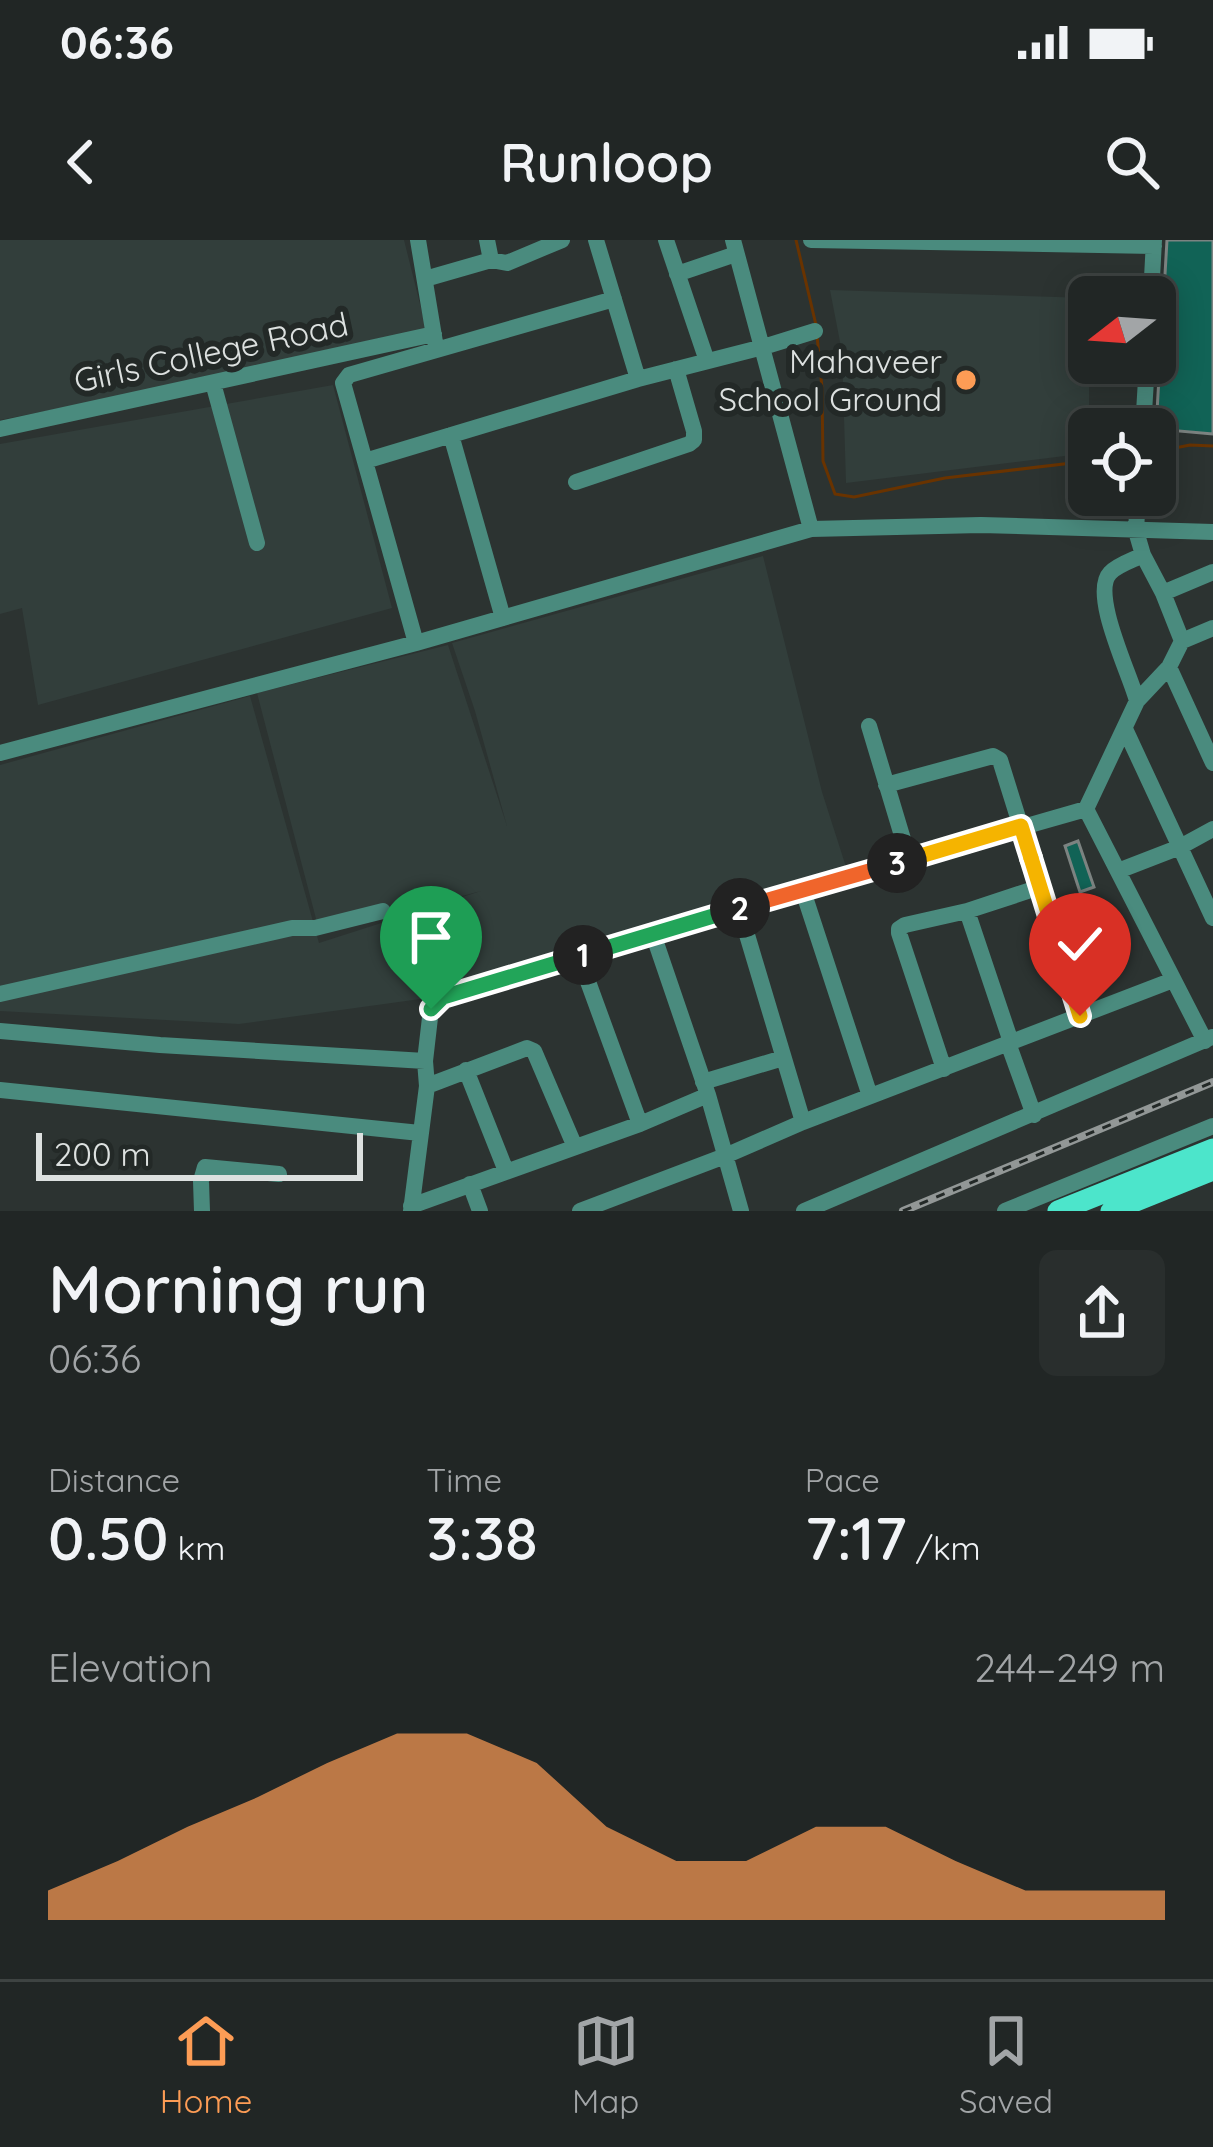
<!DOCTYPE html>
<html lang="en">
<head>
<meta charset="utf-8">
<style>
  :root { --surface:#212625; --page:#292e2d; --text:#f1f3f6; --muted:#a2a5a7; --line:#3e4342; --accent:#fd9c55 }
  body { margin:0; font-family:Quicksand,sans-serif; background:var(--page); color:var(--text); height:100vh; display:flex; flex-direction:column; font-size:45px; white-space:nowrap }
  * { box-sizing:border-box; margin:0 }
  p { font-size:39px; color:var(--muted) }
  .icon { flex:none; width:66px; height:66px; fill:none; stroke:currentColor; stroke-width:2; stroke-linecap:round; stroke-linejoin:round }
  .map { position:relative; height:971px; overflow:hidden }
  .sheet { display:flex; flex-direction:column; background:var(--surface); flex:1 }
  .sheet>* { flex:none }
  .needle { width:78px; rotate:253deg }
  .fabs { position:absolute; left:1068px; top:36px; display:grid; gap:24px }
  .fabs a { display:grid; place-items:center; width:108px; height:108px; border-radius:18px; background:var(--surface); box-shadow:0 6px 30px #0003,0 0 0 3px var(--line); font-size:60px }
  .scale { position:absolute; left:36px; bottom:30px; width:327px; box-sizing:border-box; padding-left:12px; border:6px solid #dde1e0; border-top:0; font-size:33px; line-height:42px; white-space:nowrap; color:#dde1e0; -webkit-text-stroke:9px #232927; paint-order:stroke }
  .pin { position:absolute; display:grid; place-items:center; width:102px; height:102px; color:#fff; margin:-123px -51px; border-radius:50% 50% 50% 0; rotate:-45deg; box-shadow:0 0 12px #0007 }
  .pin .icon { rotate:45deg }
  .km { position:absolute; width:60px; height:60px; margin:-30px; border-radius:50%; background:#222; color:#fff; font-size:33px; line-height:60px; text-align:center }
  .round { display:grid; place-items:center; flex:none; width:126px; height:126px; border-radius:18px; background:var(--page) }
  .headline { display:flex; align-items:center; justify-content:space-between; height:204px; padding:0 48px }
  h1 { font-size:66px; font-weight:600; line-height:90px }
  .stats { display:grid; grid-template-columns:repeat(3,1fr); gap:18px; height:204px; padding:12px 48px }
  .stats div { display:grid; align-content:center }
  .stats b { font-size:60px; font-weight:600 }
  .stats small { font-size:33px; font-weight:400 }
  .stats p { font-size:33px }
  .chart { height:336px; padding:24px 48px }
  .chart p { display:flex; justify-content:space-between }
  .chart svg { width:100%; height:216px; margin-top:12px; fill:var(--accent); opacity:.7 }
  .status { display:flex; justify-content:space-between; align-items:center; height:84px; padding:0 60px; background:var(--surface); direction:ltr }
  .status svg { height:33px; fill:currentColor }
  header { display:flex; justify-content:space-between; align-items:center; height:156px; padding:0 48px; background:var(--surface); font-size:54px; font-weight:600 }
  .dock { display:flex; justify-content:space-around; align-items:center; height:168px; border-top:3px solid var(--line); background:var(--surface); font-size:33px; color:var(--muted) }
  .dock a { display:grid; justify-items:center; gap:6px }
  .dock .selected { color:var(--accent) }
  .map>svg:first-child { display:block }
  .built { fill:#323e3b }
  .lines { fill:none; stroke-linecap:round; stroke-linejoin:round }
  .stream { stroke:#693300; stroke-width:3 }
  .building { fill:#116356; stroke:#7c8381; stroke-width:3 }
  .minor { stroke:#4a8b7e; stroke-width:16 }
  .major { stroke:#4ce5cb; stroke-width:21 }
  .rail-casing { stroke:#929796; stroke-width:8 }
  .rail { stroke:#232927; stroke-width:3; stroke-dasharray:9; stroke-linecap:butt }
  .split-1-casing { stroke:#fff; stroke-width:24 }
  .split-2-casing { stroke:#fff; stroke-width:24 }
  .split-3-casing { stroke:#fff; stroke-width:24 }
  .split-4-casing { stroke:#fff; stroke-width:24 }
  .split-5-casing { stroke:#fff; stroke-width:24 }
  .split-1 { stroke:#22a559; stroke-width:15 }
  .split-2 { stroke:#22a559; stroke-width:15 }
  .split-3 { stroke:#f0652b; stroke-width:15 }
  .split-4 { stroke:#f5b400; stroke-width:15 }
  .split-5 { stroke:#f5b400; stroke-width:15 }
  .poi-dot { fill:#fd9c55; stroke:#232927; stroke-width:4.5 }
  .labels { text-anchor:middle; stroke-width:12; stroke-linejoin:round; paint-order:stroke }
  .street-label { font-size:33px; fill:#dde1e0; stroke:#232927 }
  .poi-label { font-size:33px; fill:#dde1e0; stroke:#232927; text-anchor:end }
</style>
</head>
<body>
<div class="status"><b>06:36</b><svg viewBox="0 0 49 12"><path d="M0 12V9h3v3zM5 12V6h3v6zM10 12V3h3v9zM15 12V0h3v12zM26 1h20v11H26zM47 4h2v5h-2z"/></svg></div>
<header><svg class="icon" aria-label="back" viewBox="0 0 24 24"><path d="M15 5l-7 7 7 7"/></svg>Runloop<svg class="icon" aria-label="search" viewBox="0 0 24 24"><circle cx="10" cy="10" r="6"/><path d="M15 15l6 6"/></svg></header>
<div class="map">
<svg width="1213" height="971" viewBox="0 0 1213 971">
  <rect width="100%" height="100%" fill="#2c3331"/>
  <path class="built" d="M0,0H404L428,96L0,180Z
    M830,50L1089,58V168L1130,169L1126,189H1089V213L846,243L842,112Z
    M333,145L392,368L38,465L22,368L0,374V204Z
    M763,316L822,552L847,630L435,757L239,784L0,771V525L250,456L319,703L481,651L320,694L257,453L448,405L507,586L475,471L452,403Z"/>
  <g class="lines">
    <path class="stream" d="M796,0L816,85
      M817,95L822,148L823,221L835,254L854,257L945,238L1089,221
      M1155,212L1190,205L1213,206"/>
  </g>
  <path class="building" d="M1167,0H1213V194L1156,189Z
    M1078,601L1094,647L1080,652L1065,606Z"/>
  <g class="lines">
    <path class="minor" d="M418,0L435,102
      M487,0L491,20L507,23L562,0
      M596,0L638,139
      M666,0L707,121
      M733,0L811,289
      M811,0L1154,6
      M677,34L736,14
      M425,39L491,20
      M1151,57L1154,0
      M213,143L257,303
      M0,189L434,94
      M1143,189L1147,123
      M451,195L503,378
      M365,221L638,139L763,107L815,91
      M576,242L689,204L694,200V191L676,129
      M1138,255L1136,291L1143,315L1163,353L1182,401L1169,427L1137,461C1131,436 1090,354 1110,333C1117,325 1133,320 1143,315
      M1163,353L1213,332
      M1182,401L1213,388
      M416,403L343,143L349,135L614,59
      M1169,427L1213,523
      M869,486L909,619
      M1125,489L1213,678
      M0,513L416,403L811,289L981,285L1213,292
      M886,545L993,516L1000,520L1080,776
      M1086,569L1137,461
      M1118,631L1180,607L1213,589
      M803,651L870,856
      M739,668L803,882
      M653,694L708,855
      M579,717L640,884
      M0,754L292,688H315L383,671
      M0,791L160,805L425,821
      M1011,802L967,671L1040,647
      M1008,803L1034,875
      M944,829L899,693V689L905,685L967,671
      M466,830L506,931
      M703,842L783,818
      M427,846L527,808L534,811L575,907
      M0,850L420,893
      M470,944L480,971
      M411,966L640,884L708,855L741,971
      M202,971L201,941L205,927L279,934
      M411,971L427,846L425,821L431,769L443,757L739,668L1086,569L1205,801
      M580,971L725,916L803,882L1173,740
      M804,971L1212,797
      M1005,971L1213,886"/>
    <path class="major" d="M1058,971L1213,909
      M1111,971L1213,930"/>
    <defs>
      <path id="rail" d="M903,971L1213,842"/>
    </defs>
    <use href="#rail" class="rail-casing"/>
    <use href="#rail" class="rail"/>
  </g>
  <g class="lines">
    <defs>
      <path id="split-1" d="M431,769L443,757L583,715"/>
      <path id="split-2" d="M583,715L740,668"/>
      <path id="split-3" d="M740,668L897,623"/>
      <path id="split-4" d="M897,623L1021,586L1031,618"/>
      <path id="split-5" d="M1031,618L1080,776"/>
    </defs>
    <use href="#split-1" class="split-1-casing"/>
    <use href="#split-2" class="split-2-casing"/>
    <use href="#split-3" class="split-3-casing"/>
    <use href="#split-4" class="split-4-casing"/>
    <use href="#split-5" class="split-5-casing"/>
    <use href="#split-1" class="split-1"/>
    <use href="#split-2" class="split-2"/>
    <use href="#split-3" class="split-3"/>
    <use href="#split-4" class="split-4"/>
    <use href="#split-5" class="split-5"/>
  </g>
  <circle class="poi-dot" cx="966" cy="140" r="12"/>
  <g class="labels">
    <g class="street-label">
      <text transform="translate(211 112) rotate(-12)" y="12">Girls College Road</text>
    </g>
    <g class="poi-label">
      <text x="942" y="133">Mahaveer<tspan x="942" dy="38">School Ground</tspan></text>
    </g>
  </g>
</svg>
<div class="fabs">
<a><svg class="needle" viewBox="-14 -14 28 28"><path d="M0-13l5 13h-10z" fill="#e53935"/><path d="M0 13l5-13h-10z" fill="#a2a5a7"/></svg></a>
<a><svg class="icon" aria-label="locate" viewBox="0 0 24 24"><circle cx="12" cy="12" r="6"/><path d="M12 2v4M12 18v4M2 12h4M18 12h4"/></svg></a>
</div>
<div class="scale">200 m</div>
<div class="pin" style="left:431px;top:769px;background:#1e9e55"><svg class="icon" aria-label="arrive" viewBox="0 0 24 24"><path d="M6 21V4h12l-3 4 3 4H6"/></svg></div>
<div class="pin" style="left:1080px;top:776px;background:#d93025"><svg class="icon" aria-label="check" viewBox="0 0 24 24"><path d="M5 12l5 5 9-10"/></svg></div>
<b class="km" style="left:583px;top:715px">1</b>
<b class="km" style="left:740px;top:668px">2</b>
<b class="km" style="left:897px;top:623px">3</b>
</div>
<section class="sheet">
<div class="headline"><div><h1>Morning run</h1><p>06:36</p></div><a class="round"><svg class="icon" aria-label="share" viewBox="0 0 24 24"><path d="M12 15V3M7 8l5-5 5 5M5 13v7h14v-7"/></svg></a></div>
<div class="stats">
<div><p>Distance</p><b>0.50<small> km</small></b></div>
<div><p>Time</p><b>3:38</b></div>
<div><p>Pace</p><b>7:17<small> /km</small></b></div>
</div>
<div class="chart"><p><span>Elevation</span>244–249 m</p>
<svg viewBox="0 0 160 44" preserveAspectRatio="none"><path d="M0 44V38L10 32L20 25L30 19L40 12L50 6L60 6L70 12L80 25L90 32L100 32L110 25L120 25L130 32L140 38L150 38L160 38V44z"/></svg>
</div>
</section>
<nav class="dock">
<a class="selected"><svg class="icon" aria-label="home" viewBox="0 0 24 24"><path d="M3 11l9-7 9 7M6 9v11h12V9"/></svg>Home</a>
<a><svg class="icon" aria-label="map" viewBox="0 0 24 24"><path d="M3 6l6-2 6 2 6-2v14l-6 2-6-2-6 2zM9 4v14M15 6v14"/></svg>Map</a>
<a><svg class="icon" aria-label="saved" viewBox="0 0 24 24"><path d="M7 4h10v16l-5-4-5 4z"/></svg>Saved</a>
</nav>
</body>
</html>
